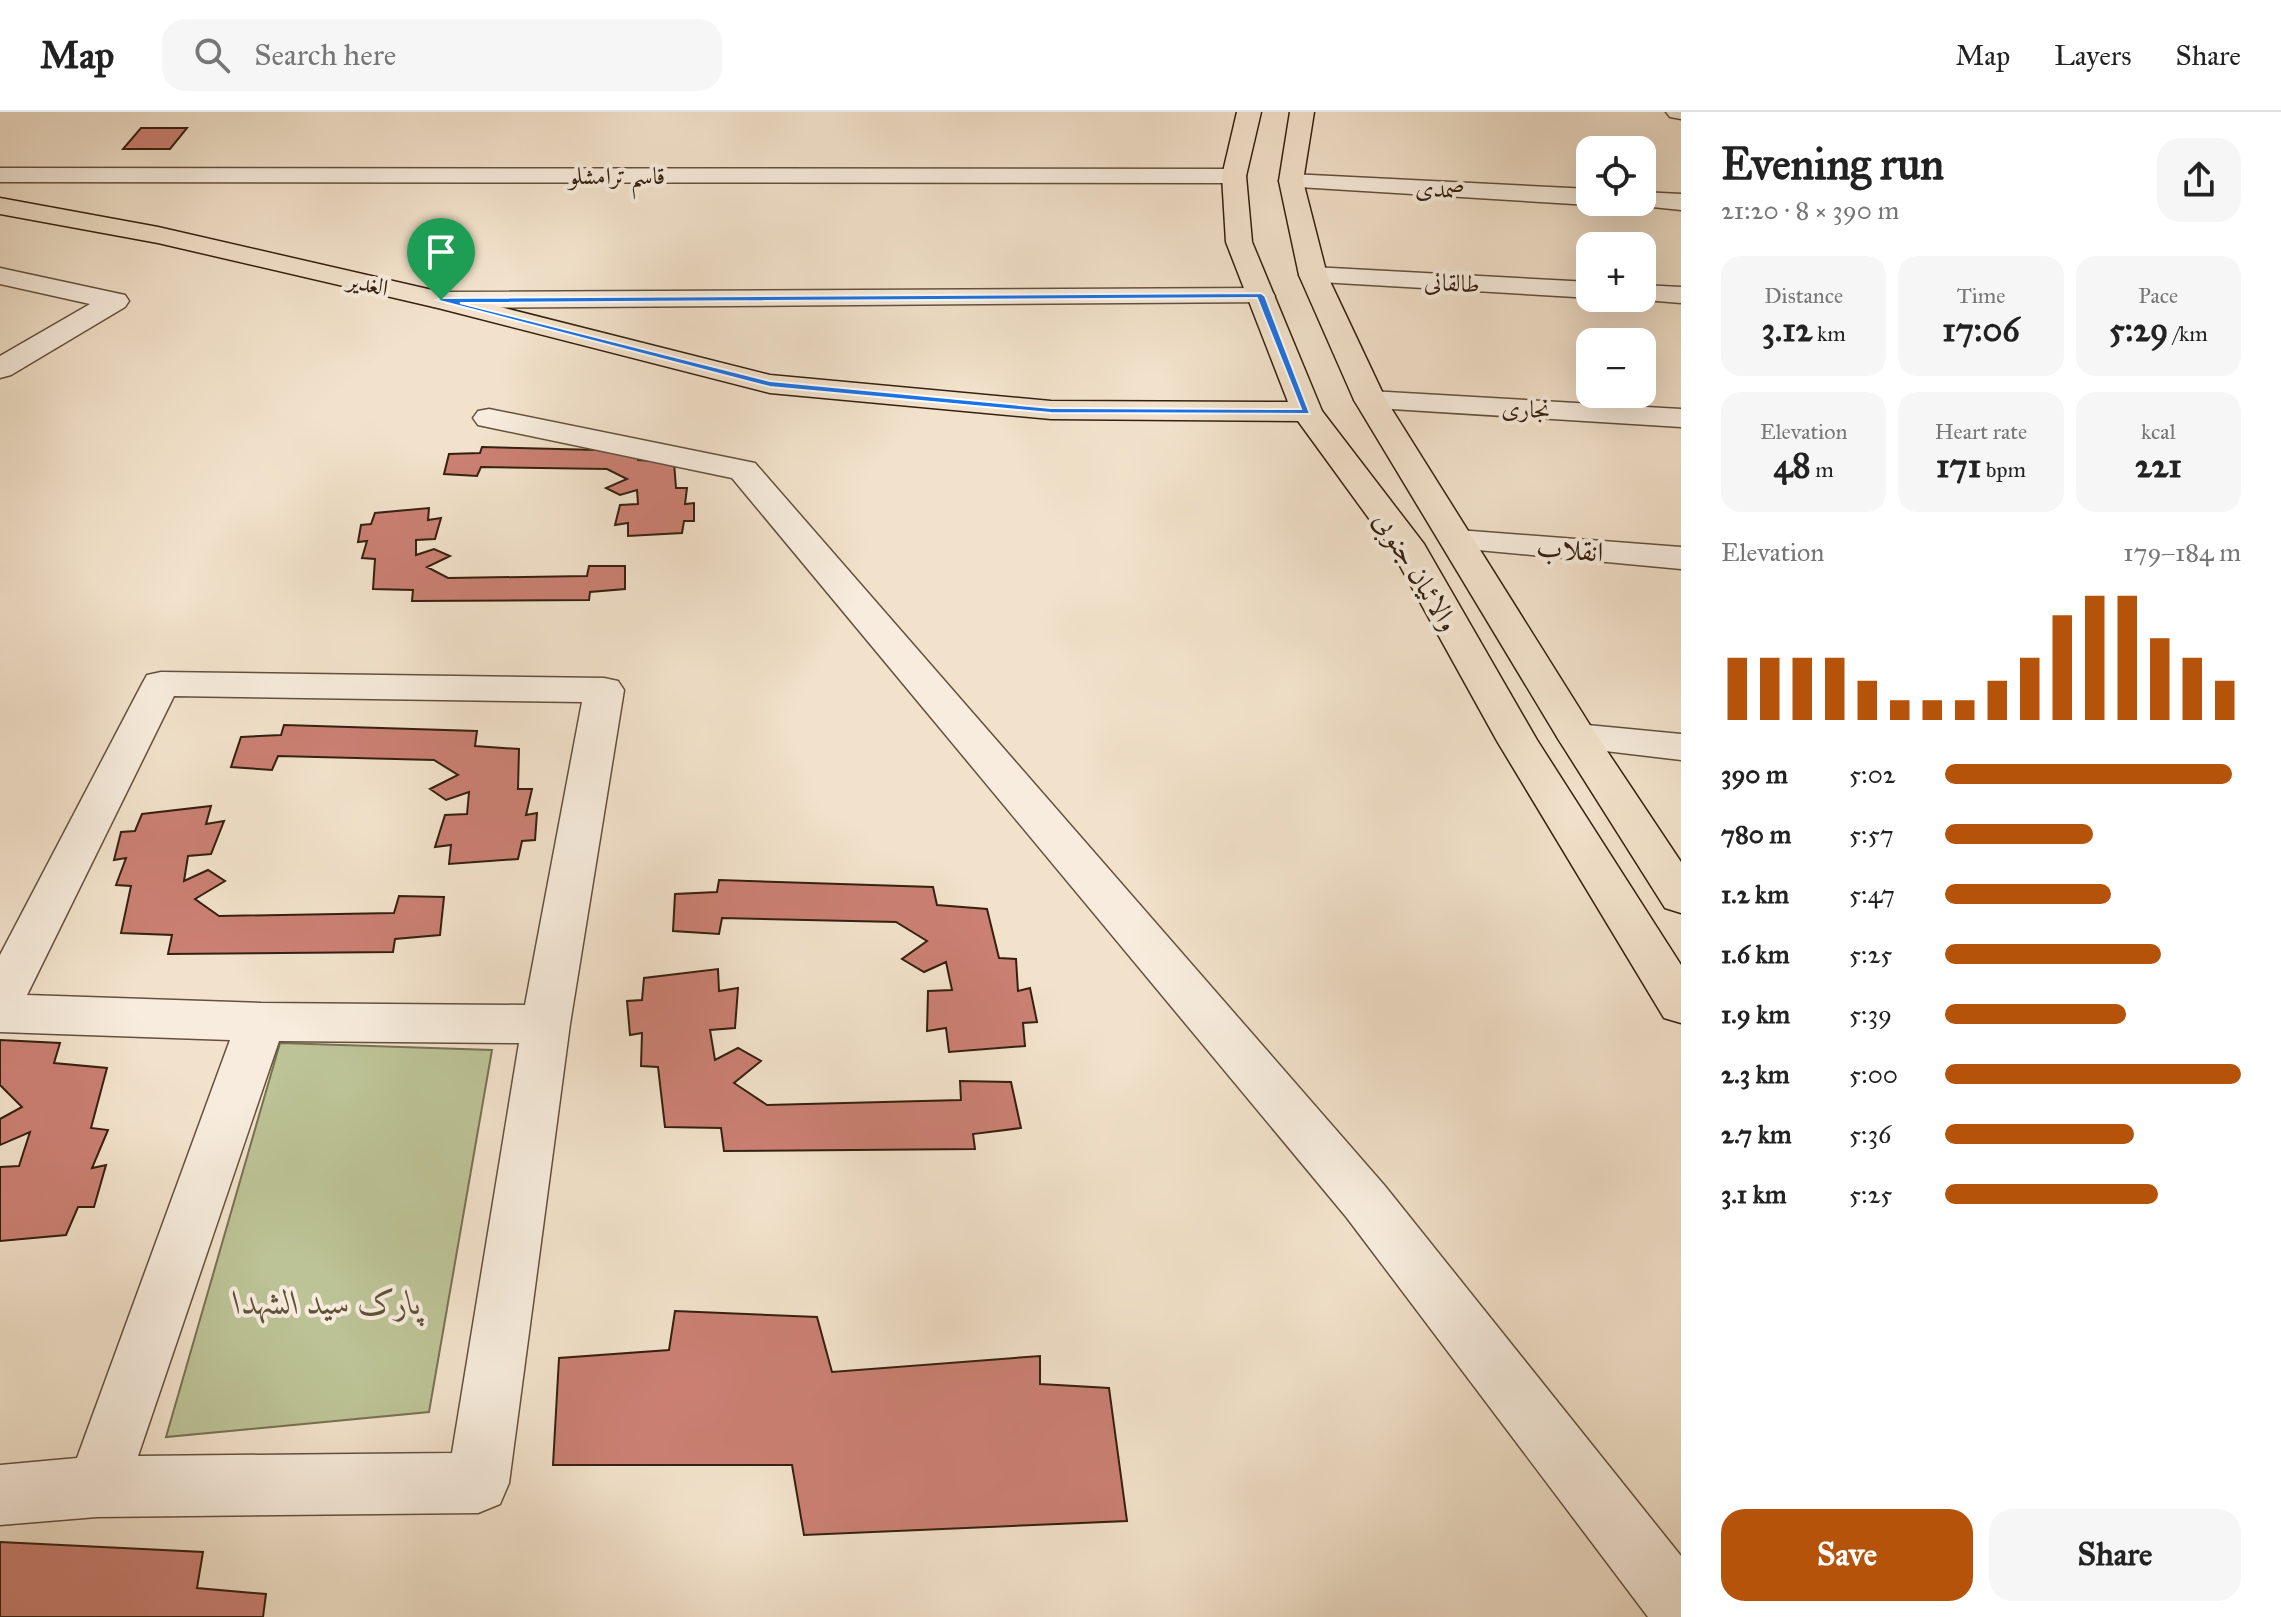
<!DOCTYPE html>
<html lang="en">
<head>
<meta charset="utf-8">
<style>
  :root { --surface:#fff; --page:#f6f6f6; --text:#222; --muted:#767676; --line:#e0e0e0; --accent:#b45309 }
  body { margin:0; font-family:"IM FELL Great Primer",Amiri,serif; background:var(--page); color:var(--text); height:100vh; display:flex; flex-direction:column; font-size:30px; white-space:nowrap }
  * { box-sizing:border-box; margin:0 }
  p { font-size:26px; color:var(--muted) }
  .icon { flex:none; width:44px; height:44px; fill:none; stroke:currentColor; stroke-width:2; stroke-linecap:round; stroke-linejoin:round }
  .map { position:relative; flex:1; overflow:hidden }
  .drawer { display:flex; flex-direction:column; background:var(--surface); width:600px }
  .drawer>* { flex:none }
  .fabs { position:absolute; left:1576px; top:24px; display:grid; gap:16px }
  .fabs a { display:grid; place-items:center; width:80px; height:80px; border-radius:16px; background:var(--surface); box-shadow:0 8px 32px #0002; font-size:40px }
  .pin { position:absolute; display:grid; place-items:center; width:68px; height:68px; color:#fff; margin:-82px -34px; border-radius:50% 50% 50% 0; rotate:-45deg; box-shadow:0 0 8px #0007 }
  .pin .icon { rotate:45deg }
  .round { display:grid; place-items:center; flex:none; width:84px; height:84px; border-radius:24px; background:var(--page) }
  .headline { display:flex; align-items:center; justify-content:space-between; height:136px; padding:0 40px }
  h1 { font-size:44px; font-weight:800; line-height:60px }
  .metrics { display:grid; grid-template-columns:repeat(3,1fr); gap:12px; height:136px; padding:8px 40px }
  .metrics div { display:grid; align-content:center; border-radius:20px; background:var(--page); text-align:center }
  .metrics b { font-size:34px; font-weight:800 }
  .metrics small { font-size:22px; font-weight:400 }
  .metrics p { font-size:22px }
  .chart { height:224px; padding:16px 40px }
  .chart p { display:flex; justify-content:space-between }
  .chart svg { width:100%; height:144px; margin-top:8px; stroke:var(--accent); stroke-width:6 }
  .cta { display:flex; gap:16px; margin-top:auto; padding:16px 40px }
  .cta a { flex:1; height:92px; border-radius:24px; background:var(--accent); color:#fff; font-size:32px; font-weight:800; line-height:92px; text-align:center }
  .cta a+a { background:var(--page); color:var(--text) }
  ul { padding:0 40px; list-style:none; font-size:26px }
  li { display:grid; grid-template-columns:128px 96px 1fr; align-items:center; height:60px }
  li i { height:20px; border-radius:10px; background:var(--accent) }
  header { display:flex; align-items:center; gap:48px; box-sizing:border-box; height:112px; padding:0 40px; background:var(--surface); border-bottom:2px solid var(--line) }
  header strong { font-size:38px }
  nav { display:flex; gap:44px; margin-inline-start:auto; font-size:28px }
  .search { width:560px; height:72px; background:var(--page); display:flex; align-items:center; gap:20px; box-sizing:border-box; padding:0 28px; border-radius:24px; color:var(--muted); font-size:30px }
  main { display:flex; flex:1; min-height:0 }
  .map>svg:first-child { display:block }
  .green { fill:#bcc396; stroke:#787252; stroke-width:2 }
  .building { fill:#cb8073; stroke:#35200f; stroke-width:2 }
  .lines { fill:none; stroke-linecap:round; stroke-linejoin:round }
  .minor-casing { stroke:#64503e; stroke-width:3 }
  .major-casing { stroke:#35200f; stroke-width:3 }
  .minor { fill:#f7ecdd; fill-rule:evenodd }
  .major { fill:#f2e2cb; fill-rule:evenodd }
  .route { fill:#1a73e8; stroke:#fff; stroke-width:2; fill-rule:evenodd }
  .labels { text-anchor:middle; stroke-width:8; stroke-linejoin:round; paint-order:stroke }
  .far-street-label { font-size:24px; fill:#35200f; stroke:#f7ecdd }
  .street-label { font-size:28px; fill:#35200f; stroke:#f7ecdd }
  .near-park-label { font-size:34px; font-style:italic; fill:#5e5138; stroke:#f7ecdd }
</style>
</head>
<body>
<header>
<strong>Map</strong>
<div class="search"><svg class="icon" aria-label="search" viewBox="0 0 24 24"><circle cx="10" cy="10" r="6"/><path d="M15 15l6 6"/></svg>Search here</div>
<nav><a>Map</a><a>Layers</a><a>Share</a></nav>
</header>
<main>
<div class="map">
<svg width="1681" height="1505" viewBox="0 0 1681 1505">
  <rect width="100%" height="100%" fill="#f2e2cb"/>
  <filter id="stains"><feTurbulence type="fractalNoise" baseFrequency=".0025" numOctaves="4"/><feColorMatrix values="0 0 0 0 .2 0 0 0 0 .09 0 0 0 0 .02 0 0 0 .5 -.17"/></filter>
  <radialGradient id="worn" r=".72"><stop offset=".6" stop-color="#630" stop-opacity="0"/><stop offset="1" stop-color="#630" stop-opacity=".3"/></radialGradient>
  <path class="green" d="M280,931L492,938L429,1300L166,1325Z"/>
  <path class="building" d="M141,16H187L170,37H123Z
    M482,335L638,339V348L674,350L676,376H687L685,392L694,391V409H684L682,421L628,424V411L615,413L620,393L638,392L637,378L620,383L606,376L627,367L607,357L481,355L477,364L444,362L449,342L480,341Z
    M429,396L428,408L441,406L435,427L416,428V443L434,437L450,444L427,455L448,466L587,464L589,454H625V477L590,480L589,488L412,489L413,478L373,477L375,447L362,446L367,429L358,430L361,413L371,412L375,401Z
    M284,613L477,619L475,634L519,637L518,677H532L526,703L537,701L535,728L522,729L518,747L449,752L451,733L435,735L445,703L467,702L469,680L446,688L430,677L458,663L434,648L278,644L272,658L231,655L241,625L281,623Z
    M211,694L206,712L224,709L211,742L188,744L184,769L208,758L225,769L195,787L219,804L394,801L399,784L444,785L440,823L395,827L393,840L168,842L172,823L121,821L131,774L116,773L126,746L114,748L121,720L135,719L142,702Z
    M719,768L933,775L937,793L987,797L999,846L1016,847L1018,879L1030,876L1037,910L1023,911L1025,934L949,940L946,916L927,919L928,879L952,878L946,850L924,860L902,847L927,829L896,810L722,806L719,822L673,819L675,782L717,780Z
    M718,857L719,879L738,876L735,916L710,918L715,948L738,936L761,949L734,971L767,993L961,988L960,969L1011,970L1021,1016L973,1022L975,1037L724,1039L721,1016L665,1015L658,955L641,954L642,921L630,923L627,889L642,888L644,866Z
    M0,928L60,931L54,951L107,956L91,1016L108,1018L92,1056L106,1053L94,1095H78L66,1123L0,1129V1055L19,1054L30,1020L0,1033V1007L22,995L0,973Z
    M675,1199L817,1205L832,1260L1040,1244V1272L1109,1276L1127,1409L804,1423L792,1353H553L559,1246L669,1238Z
    M0,1430L203,1440L197,1476L266,1482L263,1505H0Z"/>
  <g class="lines">
    <defs>
      <path id="minor" d="M1666,0H1681V7L1670,5Z
        M0,56L1234,57L1243,59L1246,64L1243,69L1234,71L0,70Z
        M1291,62L1590,77V90H1599L1590,93L1282,74L1279,69L1282,64Z
        M1642,80L1681,82V98L1633,93L1631,90H1642Z
        M1313,155L1590,170L1592,186L1303,169L1299,163L1303,157Z
        M0,156L125,183L129,189L125,195L11,263L0,266V244L90,192L0,172Z
        M1642,173L1681,175V191L1632,187L1642,186Z
        M1261,176L1271,178L1275,184L1271,190L441,196L431,194L427,188L431,182L441,180Z
        M1370,279L1681,297V315L1359,295L1354,288L1359,281Z
        M489,297L755,351L1385,1074L1681,1444V1505H1648L1347,1106L732,366L478,313L473,306L478,299Z
        M1458,418L1681,435V457L1446,435L1441,428L1446,421Z
        M161,560L604,566L618,569L624,578L570,912L509,1371L500,1392L478,1401L97,1405L0,1413V1353L77,1346L230,928L0,920V843L142,572L147,563ZM174,584L582,590L525,893L261,891L27,883ZM279,929L519,931L452,1341L138,1344Z
        M1577,612L1681,622V648L1563,634L1557,625L1563,616Z"/>
      <path id="major" d="M1237,0H1261L1246,64L1252,130L1322,299L1424,432L1537,628L1681,853V911L1664,906L1497,629L1389,434L1298,309L1051,307L770,281L438,196L158,131L0,102V86L158,115L441,180L770,263L1051,289L1288,290L1226,130L1222,64Z
        M1290,0H1314L1303,69L1327,163L1386,288L1593,618L1681,750V801L1665,796L1557,625L1354,288L1299,163L1279,69Z"/>
    </defs>
    <use href="#minor" class="minor-casing"/>
    <use href="#major" class="major-casing"/>
    <use href="#minor" class="minor"/>
    <use href="#major" class="major"/>
  </g>
  <path class="route" d="M1261,181L1265,184L1310,302L1051,301L770,275L436,188L441,186ZM1257,186L1301,297L1051,296L770,269L460,191Z"/>
  <g class="labels">
    <g class="far-street-label">
      <text x="617" y="72">قاسم ترامشلو</text>
      <text transform="translate(1440 77) rotate(3)" y="8">صمدی</text>
      <text transform="translate(1452 171) rotate(3)" y="8">طالقانی</text>
      <text transform="translate(368 172) rotate(13)" y="8">الغدیر</text>
      <text transform="translate(1526 297) rotate(3)" y="8">نجاری</text>
    </g>
    <g class="street-label">
      <text transform="translate(1570 437) rotate(5)" y="10">انقلاب</text>
      <text transform="translate(1417 459) rotate(58)" y="10">والائیان جنوبی</text>
    </g>
    <g class="near-park-label">
      <text x="328" y="1202">پارک سید الشهدا</text>
    </g>
  </g>
  <rect width="100%" height="100%" filter="url(#stains)"/>
  <rect width="100%" height="100%" fill="url(#worn)"/>
</svg>
<div class="fabs">
<a><svg class="icon" aria-label="locate" viewBox="0 0 24 24"><circle cx="12" cy="12" r="6"/><path d="M12 2v4M12 18v4M2 12h4M18 12h4"/></svg></a>
<a>+</a>
<a>−</a>
</div>
<div class="pin" style="left:441px;top:188px;background:#1e9e55"><svg class="icon" aria-label="arrive" viewBox="0 0 24 24"><path d="M6 21V4h12l-3 4 3 4H6"/></svg></div>
</div>
<section class="drawer">
<div class="headline"><div><h1>Evening run</h1><p>21:20 · 8 × 390 m</p></div><a class="round"><svg class="icon" aria-label="share" viewBox="0 0 24 24"><path d="M12 15V3M7 8l5-5 5 5M5 13v7h14v-7"/></svg></a></div>
<div class="metrics">
<div><p>Distance</p><b>3.12<small> km</small></b></div>
<div><p>Time</p><b>17:06</b></div>
<div><p>Pace</p><b>5:29<small> /km</small></b></div>
</div>
<div class="metrics">
<div><p>Elevation</p><b>48<small> m</small></b></div>
<div><p>Heart rate</p><b>171<small> bpm</small></b></div>
<div><p>kcal</p><b>221</b></div>
</div>
<div class="chart"><p><span>Elevation</span>179–184 m</p>
<svg viewBox="0 0 160 44" preserveAspectRatio="none"><path d="M5 44V25M15 44V25M25 44V25M35 44V25M45 44V32M55 44V38M65 44V38M75 44V38M85 44V32M95 44V25M105 44V12M115 44V6M125 44V6M135 44V19M145 44V25M155 44V32"/></svg>
</div>
<ul>
<li><b>390 m</b>5:02<i style="width:97%"></i></li>
<li><b>780 m</b>5:57<i style="width:50%"></i></li>
<li><b>1.2 km</b>5:47<i style="width:56%"></i></li>
<li><b>1.6 km</b>5:25<i style="width:73%"></i></li>
<li><b>1.9 km</b>5:39<i style="width:61%"></i></li>
<li><b>2.3 km</b>5:00<i style="width:100%"></i></li>
<li><b>2.7 km</b>5:36<i style="width:64%"></i></li>
<li><b>3.1 km</b>5:25<i style="width:72%"></i></li>
</ul>
<div class="cta"><a>Save</a><a>Share</a></div>
</section>
</main>
</body>
</html>
